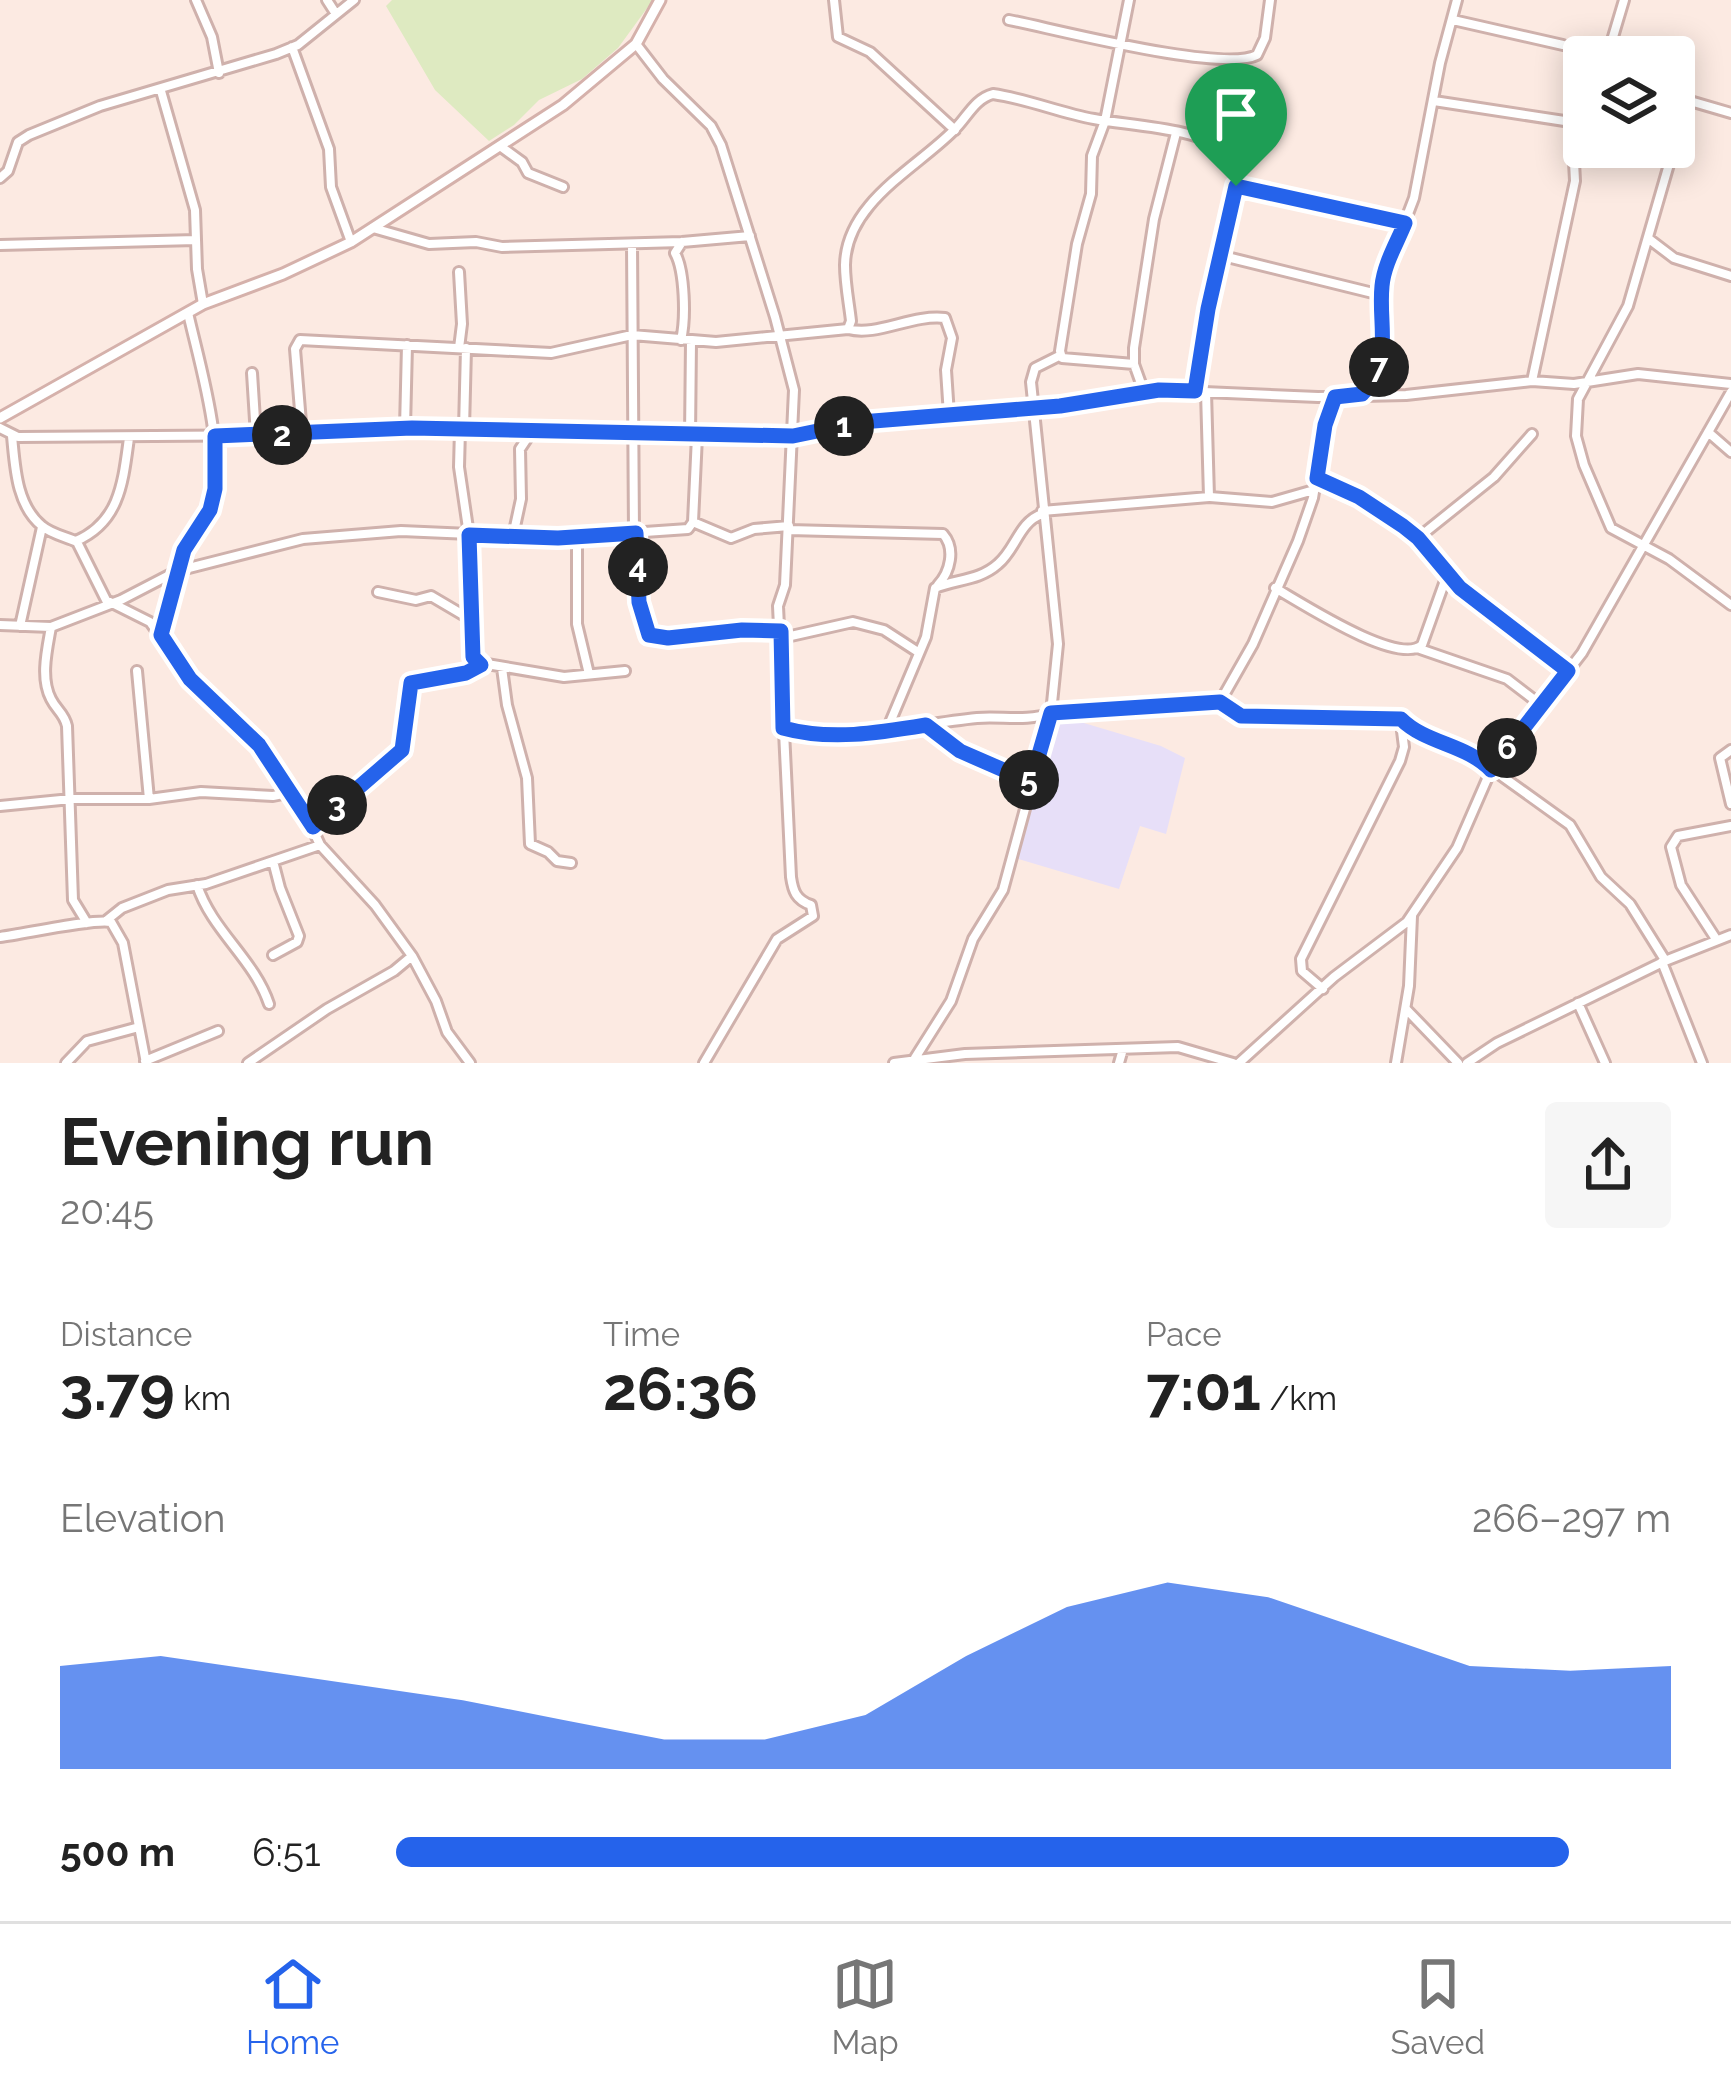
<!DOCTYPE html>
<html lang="en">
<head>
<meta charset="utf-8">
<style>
  :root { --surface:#fff; --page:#f6f6f6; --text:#222; --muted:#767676; --line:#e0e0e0; --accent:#2563eb }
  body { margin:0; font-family:Raleway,sans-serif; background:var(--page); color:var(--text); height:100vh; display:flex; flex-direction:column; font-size:45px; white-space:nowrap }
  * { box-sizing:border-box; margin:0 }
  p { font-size:39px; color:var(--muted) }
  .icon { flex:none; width:66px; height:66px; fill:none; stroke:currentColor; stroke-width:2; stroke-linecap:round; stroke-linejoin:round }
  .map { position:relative; height:1063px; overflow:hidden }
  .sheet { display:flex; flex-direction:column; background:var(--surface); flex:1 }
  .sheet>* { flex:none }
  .tools { position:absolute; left:1563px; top:36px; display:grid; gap:24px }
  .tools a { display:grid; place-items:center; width:132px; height:132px; border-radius:12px; background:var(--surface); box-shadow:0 6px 30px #0003; font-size:60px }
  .pin { position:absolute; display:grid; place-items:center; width:102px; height:102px; color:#fff; margin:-123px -51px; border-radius:50% 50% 50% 0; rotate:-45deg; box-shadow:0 0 12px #0007 }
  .pin .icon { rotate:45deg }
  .km { position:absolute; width:60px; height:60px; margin:-30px; border-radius:50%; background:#222; color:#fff; font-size:33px; line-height:60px; text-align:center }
  .round { display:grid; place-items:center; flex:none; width:126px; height:126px; border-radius:12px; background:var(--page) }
  .head { display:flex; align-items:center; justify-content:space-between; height:204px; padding:0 60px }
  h1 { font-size:66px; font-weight:700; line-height:90px }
  .stats { display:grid; grid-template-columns:repeat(3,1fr); gap:18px; height:204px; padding:12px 60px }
  .stats div { display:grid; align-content:center }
  .stats b { font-size:60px; font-weight:700 }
  .stats small { font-size:33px; font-weight:400 }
  .stats p { font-size:33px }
  .chart { height:336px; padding:24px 60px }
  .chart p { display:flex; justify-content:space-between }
  .chart svg { width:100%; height:216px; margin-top:12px; fill:var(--accent); opacity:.7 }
  ul { padding:0 60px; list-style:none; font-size:39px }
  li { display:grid; grid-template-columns:192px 144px 1fr; align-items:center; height:90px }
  li i { height:30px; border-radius:15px; background:var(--accent) }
  .menu { display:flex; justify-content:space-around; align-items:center; height:168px; border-top:3px solid var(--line); background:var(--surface); font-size:33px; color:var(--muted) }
  .menu a { display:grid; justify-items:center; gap:6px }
  .menu .active { color:var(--accent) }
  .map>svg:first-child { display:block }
  .education { fill:#e7dff8 }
  .green { fill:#deeac1 }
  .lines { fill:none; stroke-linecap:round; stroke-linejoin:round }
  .minor-casing { stroke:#cfb1ac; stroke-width:14 }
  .secondary-casing { stroke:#d5b1ab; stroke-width:15 }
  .minor { stroke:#fff; stroke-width:8 }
  .secondary { stroke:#fff; stroke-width:9 }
  .route-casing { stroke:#fff; stroke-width:24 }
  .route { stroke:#2563eb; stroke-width:15 }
</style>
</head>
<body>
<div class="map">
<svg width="1731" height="1063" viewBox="0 0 1731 1063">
  <rect width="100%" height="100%" fill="#fceae2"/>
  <path class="education" d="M1057,715L1161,746L1185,758L1166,834L1140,826L1119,889L1015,858Z"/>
  <path class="green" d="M392,0H653L618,48L582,79L539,100L514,125L489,141L435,90L386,6Z"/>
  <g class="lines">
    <defs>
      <path id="minor" d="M196,0L212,37L219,73
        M327,0L336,14
        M834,0L838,37L870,52L955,130
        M1129,0L1105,121L1092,156L1091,194L1077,244L1060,351L1062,358L1134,364
        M1009,20C1055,29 1222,73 1257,55L1265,38L1270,0
        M1453,20L1563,45
        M636,44L663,79L711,126L721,145L775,317L794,390L785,585L778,606L791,877C793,891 796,900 811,905L813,916L777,939L704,1063
        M292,47L329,149L331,187L351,242
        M1607,57L1624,0
        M161,91L195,210L197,269L203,304
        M1434,101L1584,124
        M500,146L522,162L528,173L563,187
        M1674,146L1686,105L1690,101L1731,113
        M1674,147L1628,306L1578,399L1576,436L1584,465L1611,528L1669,559L1731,605
        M0,178L8,171L18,142L29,135L100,106L276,54L298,45L354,0
        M1237,186L1405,223
        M373,228L429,244L476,242L502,247L682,242L750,236
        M1649,239L1674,258L1731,276
        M632,244L634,533
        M0,245L196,240
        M1219,255L1381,295
        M459,272L462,324L459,348
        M848,329C877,337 912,314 945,318L952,338L946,370L949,415
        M681,340C686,319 685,271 675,253L682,242
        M252,373L256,436
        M1532,381L1575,181L1572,123
        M1144,392L1134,364V348L1154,219L1176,133
        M1362,395L1378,371L1385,328L1382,282L1414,198L1440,63L1457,0
        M0,428L18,437L302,435L412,428L767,437L819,432L861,422L1060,406L1159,390L1318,397L1406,395L1532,381L1574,384L1638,374L1731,384
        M405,428L407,345
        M460,429L459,467L469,535L475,662L564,677L625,671
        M464,429L466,348
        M1708,432L1731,452
        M302,435L295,349L300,340L551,353L632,335L716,342L848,329L851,321C849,303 845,284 845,265C846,203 915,169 953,131C967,118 974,99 993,94C1028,99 1060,113 1094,119C1133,126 1200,128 1231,153L1236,186L1208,309L1195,391
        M12,436C15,466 16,505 42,526C51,534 67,537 77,542L106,600L150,622L191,679L232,716L276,767L301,804L320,845L375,905L412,956L436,1001L447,1032L470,1063
        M690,436L691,341
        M1317,478L1359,497L1403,526L1418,538L1459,588L1568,671
        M1210,497L1272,502L1314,490
        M1042,511L1209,497L1206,392
        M693,522L731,538L754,529L789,526
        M789,530L943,534C956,549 950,572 938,585
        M636,533L639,602L649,635L669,638L742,630L781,631
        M513,536L521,499L520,449L532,431
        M577,537V624L589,674
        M1418,538L1494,477L1532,434
        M76,541C120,522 123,482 129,438
        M177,570C185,548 201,532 209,511C229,459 200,366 188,313
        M1275,588C1303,604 1398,666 1422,645L1447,575
        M378,592L416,600L431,596L470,619
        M0,625L51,627L121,600L177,571L303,539L401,531L558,538L688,529L693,522L697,436
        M20,626L42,527
        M51,627C47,650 40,678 51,699C57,711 64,713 67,726L73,900L87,923
        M162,634L181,570
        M782,638L853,622L884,630L918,652
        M1420,649L1507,679L1541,705
        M502,668L507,705L527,778L530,844L548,852L557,861L571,863
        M137,671L149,799
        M1220,702L1241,716L1385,717L1401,723L1404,747L1400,761L1301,959L1302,971L1323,989
        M1401,719C1426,743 1465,744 1491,770
        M927,726L960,751L1031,782
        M783,728C848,746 912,724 977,718C1003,716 1026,722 1051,713L1220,702L1253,644L1298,541L1313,498L1325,425L1335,397
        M886,732L926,637L935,588C956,579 979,581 998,564C1016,549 1019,522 1042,514
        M1731,750L1720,758L1731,804
        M1492,769L1570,825L1601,877L1630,904L1665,960
        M0,806L71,799H149L201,792L273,796L293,792
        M313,827L402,750L411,683L466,673L481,665
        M197,885C212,931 254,959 269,1004
        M107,920L122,908L168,890L206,884L320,845
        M0,937C24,934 95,918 111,922L123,943L146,1063
        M1716,939L1681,885L1671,847L1678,836L1731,826
        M273,955L297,942L299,936L280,888L273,861
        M1662,962L1702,1063
        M1578,1003L1605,1063
        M1406,1009L1458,1063
        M915,1058L951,1001L973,939L1003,890L1051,713L1058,644L1031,382L1035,368L1061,355
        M145,1061L218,1031
        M66,1063L87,1041L139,1027
        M248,1063L327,1009L394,971L412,956
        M894,1063L965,1054L1178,1047L1233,1063
        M1119,1063L1123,1049
        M1239,1063L1334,977L1407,922L1457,848L1491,770L1582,653L1731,392
        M1396,1063L1409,986L1412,916
        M1467,1063L1497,1043L1665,961L1731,935"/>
      <path id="secondary" d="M0,418L203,304L283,274L351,242L563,105L636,44L660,0"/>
    </defs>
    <use href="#minor" class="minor-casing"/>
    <use href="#secondary" class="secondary-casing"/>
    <use href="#minor" class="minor"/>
    <use href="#secondary" class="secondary"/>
  </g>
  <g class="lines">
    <defs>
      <path id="route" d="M1236,186L1405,223C1397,243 1384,264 1382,286C1378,325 1394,363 1362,394L1335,397L1325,425L1317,478L1359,497L1403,526L1418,538L1460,588L1568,671L1491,770C1466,744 1426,744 1401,719L1241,716L1220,702L1051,713L1031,782L960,751L926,725C878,733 830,741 783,728L781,631L742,630L668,638L649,635L639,602L636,533L558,538L469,535L473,657L481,665L466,673L411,683L402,750L313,827L259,745L190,679L161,635L184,550L210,510L215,489V436L412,428L793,436L861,422L1060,406L1159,390L1195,391L1208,309Z"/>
    </defs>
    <use href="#route" class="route-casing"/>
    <use href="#route" class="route"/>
  </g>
</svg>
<div class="tools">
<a><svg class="icon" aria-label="layers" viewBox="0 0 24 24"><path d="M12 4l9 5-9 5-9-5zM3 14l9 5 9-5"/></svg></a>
</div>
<div class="pin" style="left:1236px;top:186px;background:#1e9e55"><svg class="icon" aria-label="arrive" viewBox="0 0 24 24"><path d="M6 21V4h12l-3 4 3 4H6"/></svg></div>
<b class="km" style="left:844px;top:426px">1</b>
<b class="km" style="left:282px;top:435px">2</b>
<b class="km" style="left:337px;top:805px">3</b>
<b class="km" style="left:638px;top:567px">4</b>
<b class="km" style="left:1029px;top:780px">5</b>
<b class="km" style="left:1507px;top:748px">6</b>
<b class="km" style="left:1379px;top:367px">7</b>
</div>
<section class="sheet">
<div class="head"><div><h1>Evening run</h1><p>20:45</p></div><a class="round"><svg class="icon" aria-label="share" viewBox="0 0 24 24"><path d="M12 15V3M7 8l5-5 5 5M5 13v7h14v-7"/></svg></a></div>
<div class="stats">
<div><p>Distance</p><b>3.79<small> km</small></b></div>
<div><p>Time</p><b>26:36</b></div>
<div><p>Pace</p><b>7:01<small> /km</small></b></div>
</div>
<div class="chart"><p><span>Elevation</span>266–297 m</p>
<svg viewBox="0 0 160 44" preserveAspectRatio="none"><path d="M0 44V23L10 21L20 24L30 27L40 30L50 34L60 38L70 38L80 33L90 21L100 11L110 6L120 9L130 16L140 23L150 24L160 23V44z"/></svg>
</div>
<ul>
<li><b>500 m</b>6:51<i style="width:92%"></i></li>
</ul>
</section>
<nav class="menu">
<a class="active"><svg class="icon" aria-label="home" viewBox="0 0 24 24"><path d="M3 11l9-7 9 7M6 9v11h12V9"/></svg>Home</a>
<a><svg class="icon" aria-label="map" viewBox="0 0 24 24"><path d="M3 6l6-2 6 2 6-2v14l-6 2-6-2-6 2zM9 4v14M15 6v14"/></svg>Map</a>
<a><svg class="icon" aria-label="saved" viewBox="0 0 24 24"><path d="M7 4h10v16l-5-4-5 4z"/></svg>Saved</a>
</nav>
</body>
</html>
